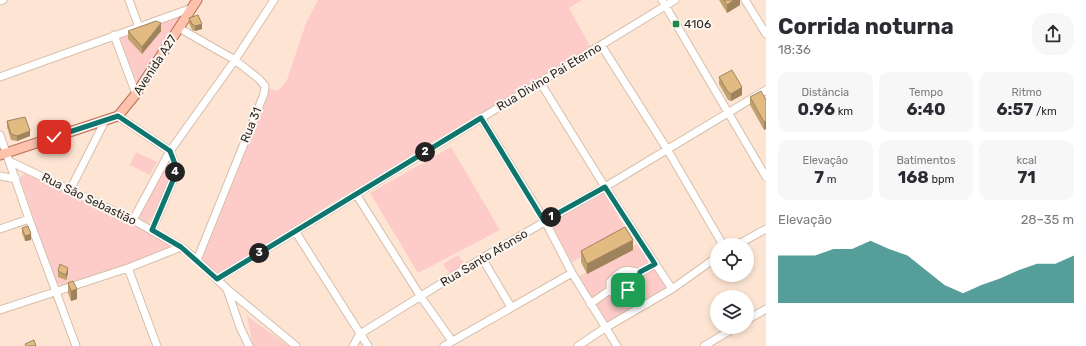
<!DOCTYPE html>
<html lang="pt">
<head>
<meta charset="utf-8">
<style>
  :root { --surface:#fff; --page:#f7f7f7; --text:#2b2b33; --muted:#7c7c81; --accent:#0f766e }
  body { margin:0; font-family:Rubik,sans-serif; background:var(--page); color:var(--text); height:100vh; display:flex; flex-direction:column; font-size:15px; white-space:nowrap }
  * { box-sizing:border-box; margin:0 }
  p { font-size:13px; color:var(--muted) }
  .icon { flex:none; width:22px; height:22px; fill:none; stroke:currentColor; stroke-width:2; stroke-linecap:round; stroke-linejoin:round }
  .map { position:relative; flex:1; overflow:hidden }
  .details { display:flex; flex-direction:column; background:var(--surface); width:320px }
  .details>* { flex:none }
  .buttons { position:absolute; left:710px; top:238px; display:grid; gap:8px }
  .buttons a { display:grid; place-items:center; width:44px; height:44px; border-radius:50%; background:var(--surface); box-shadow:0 2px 6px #0003; font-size:20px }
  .pin { position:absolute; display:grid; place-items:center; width:34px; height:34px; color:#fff; margin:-17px; border-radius:8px; box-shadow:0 2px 6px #0006 }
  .km { position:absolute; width:20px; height:20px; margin:-10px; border-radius:50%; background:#222; color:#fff; font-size:11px; line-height:20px; text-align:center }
  .round { display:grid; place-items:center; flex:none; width:42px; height:42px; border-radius:16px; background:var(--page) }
  .head { display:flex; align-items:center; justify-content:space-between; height:68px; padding:0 12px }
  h1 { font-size:22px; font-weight:700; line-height:30px }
  .metrics { display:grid; grid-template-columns:repeat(3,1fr); gap:6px; height:68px; padding:4px 12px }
  .metrics div { display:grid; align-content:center; border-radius:10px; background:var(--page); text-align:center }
  .metrics b { font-size:17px; font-weight:700 }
  .metrics small { font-size:11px; font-weight:400 }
  .metrics p { font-size:11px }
  .chart { height:112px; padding:8px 12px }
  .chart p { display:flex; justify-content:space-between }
  .chart svg { width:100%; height:72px; margin-top:4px; fill:var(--accent); opacity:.7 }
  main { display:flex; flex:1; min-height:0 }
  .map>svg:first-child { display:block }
  .green { fill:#fdcbc8 }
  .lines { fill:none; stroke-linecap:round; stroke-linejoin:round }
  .minor-casing { stroke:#d6beac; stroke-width:9 }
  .major-casing { stroke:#b57057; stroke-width:11 }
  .minor { stroke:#fff; stroke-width:7 }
  .major { stroke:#fdc1ac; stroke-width:9 }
  .wall { fill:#c2a171 }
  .shaded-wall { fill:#9e835c }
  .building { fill:#e2bb83; stroke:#9e835c }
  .route-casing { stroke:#fff; stroke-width:8 }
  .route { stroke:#0f766e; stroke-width:5 }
  .poi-dot { fill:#1f8b42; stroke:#fcf7f3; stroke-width:1.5 }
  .labels { text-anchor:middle; stroke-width:4; stroke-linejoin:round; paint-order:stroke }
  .poi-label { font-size:12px; fill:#322922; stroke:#fcf7f3; text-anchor:start }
  .street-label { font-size:12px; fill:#322922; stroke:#fcf7f3 }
</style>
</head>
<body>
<main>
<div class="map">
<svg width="766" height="346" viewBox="0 0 766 346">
  <rect width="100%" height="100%" fill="#fee5d3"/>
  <path class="green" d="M318,0H582L569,8L591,48L480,117L330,204L294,228L218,275L201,261L268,88L278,91L287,80L306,23Z
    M179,17H181L138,86L120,38Z
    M451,147L500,230L418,273L370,193Z
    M136,152L157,162L150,175L130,165Z
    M165,168L168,169L171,173L169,188L149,222L142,223L141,221L140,214L163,169Z
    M25,173L174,245L175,248L64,286L56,283L20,178Z
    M604,193L628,233L572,262L551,224Z
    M637,244L667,288L606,325L578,277Z
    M458,255L465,264L450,274L443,264Z
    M247,316L289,346H253Z"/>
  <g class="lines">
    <defs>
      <path id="minor" d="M129,0L139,27
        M662,0L766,177
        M745,0L766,34
        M0,1L3,0
        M179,28L235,60L259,79L265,86L264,94L197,260
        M114,35L136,94
        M601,45L667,149L723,245
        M0,77L192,8
        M540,82L605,187L672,289
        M118,116L170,151L175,164L174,178L152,230
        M481,118L545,221L572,273L617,346
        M0,135L29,219L76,346
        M9,161L133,220L181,247L197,260L227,289L296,346
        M0,176L16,179
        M70,190L105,121
        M356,194L421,297L452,341
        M133,220L170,151L235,60L274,0
        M0,229L29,219
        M295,231L368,346
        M737,245L766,229
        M482,258L511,307
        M128,268L157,346
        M640,273L637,284L623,293L614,294L610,290V282C621,270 624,268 640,273L655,264
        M217,279L675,0
        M227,289L240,327L249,346
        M590,304L610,290
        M0,310L128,268L181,247
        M747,320L766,309
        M353,346L360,334L482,258L605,187L766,90
        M444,346L572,273
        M578,346L605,328L672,289L717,257
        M704,346L736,327"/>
      <path id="major" d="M0,155L118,116L136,94L197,0"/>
    </defs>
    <use href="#minor" class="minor-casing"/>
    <use href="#major" class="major-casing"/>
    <use href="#minor" class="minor"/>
    <use href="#major" class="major"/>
  </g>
  <path class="wall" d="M719,0H740V5L727,13Z
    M189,18L202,29L195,31L192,30L189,23Z
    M128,31H161L142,54L128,39Z
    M719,77L742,95L731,101L728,100L719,84Z
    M750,97L766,100L764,130L750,105Z
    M7,121L30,136L17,141L11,140L7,127Z
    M22,228L31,240L25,241L22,233Z
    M633,250L587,274L581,262V251Z
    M58,271L68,273L66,280L58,277Z
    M68,283L77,299L71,301L68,293Z"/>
  <path class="shaded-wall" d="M734,0H740V5L727,13V5Z
    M161,23V31L142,54V47Z
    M202,24V29L195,31V26Z
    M742,87V95L731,101V94Z
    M766,121V129L764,130V122Z
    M30,131V136L17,141V136Z
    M31,234V240L25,241V236Z
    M633,240V250L587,274V264Z
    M68,268V273L66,280V275Z
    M77,289V299L71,301V291Z"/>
  <path class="building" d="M724,0H734L727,5Z
    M198,15L202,24L195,26L192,24L189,18Z
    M156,21L161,23L142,47L128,31Z
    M732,70L742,87L731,94L728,92L719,77Z
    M761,91L766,100V121L764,122L750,97Z
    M25,117L30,131L17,136L11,134L7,121Z
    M28,226L31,234L25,236L22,228Z
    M625,227L633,240L587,264L581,251Z
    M60,264L68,268L66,275L58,271Z
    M73,281L77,289L71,291L68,283Z
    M34,340L36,346H26L25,344Z"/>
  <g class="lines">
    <defs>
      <path id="route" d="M54,137L118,116L170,151L175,164L174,178L152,230L181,247L217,279L481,118L544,221L605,187L655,264L640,272L637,284L628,290"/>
    </defs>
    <use href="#route" class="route-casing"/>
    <use href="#route" class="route"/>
  </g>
  <rect class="poi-dot" x="672" y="20" width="8" height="8" rx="2"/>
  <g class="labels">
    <g class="poi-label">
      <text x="684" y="28">4106</text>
    </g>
    <g class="street-label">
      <text transform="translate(155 65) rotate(-57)" y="4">Avenida A27</text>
      <text transform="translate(549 77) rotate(-31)" y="4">Rua Divino Pai Eterno</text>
      <text transform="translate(251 125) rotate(-68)" y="4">Rua 31</text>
      <text transform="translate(89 199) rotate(26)" y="4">Rua São Sebastião</text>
      <text transform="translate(484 258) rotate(-31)" y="4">Rua Santo Afonso</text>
    </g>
  </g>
</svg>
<div class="buttons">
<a><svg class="icon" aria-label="locate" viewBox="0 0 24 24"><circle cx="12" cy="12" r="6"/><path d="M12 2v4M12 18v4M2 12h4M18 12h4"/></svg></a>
<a><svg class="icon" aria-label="layers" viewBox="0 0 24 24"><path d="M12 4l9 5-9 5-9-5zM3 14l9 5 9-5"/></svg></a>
</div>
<div class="pin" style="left:628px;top:290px;background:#1e9e55"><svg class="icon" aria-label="arrive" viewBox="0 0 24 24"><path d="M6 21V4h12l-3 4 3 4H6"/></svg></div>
<div class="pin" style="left:54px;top:137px;background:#d93025"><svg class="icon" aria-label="check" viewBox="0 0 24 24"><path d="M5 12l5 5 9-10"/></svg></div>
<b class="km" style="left:551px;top:217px">1</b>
<b class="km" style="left:425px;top:152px">2</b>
<b class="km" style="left:259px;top:253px">3</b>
<b class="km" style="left:175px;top:172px">4</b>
</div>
<section class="details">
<div class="head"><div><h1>Corrida noturna</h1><p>18:36</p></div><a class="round"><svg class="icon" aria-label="share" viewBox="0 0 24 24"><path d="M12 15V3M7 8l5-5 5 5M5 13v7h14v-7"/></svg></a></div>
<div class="metrics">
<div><p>Distância</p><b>0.96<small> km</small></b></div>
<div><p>Tempo</p><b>6:40</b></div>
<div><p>Ritmo</p><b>6:57<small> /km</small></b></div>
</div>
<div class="metrics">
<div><p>Elevação</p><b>7<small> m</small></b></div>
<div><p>Batimentos</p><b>168<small> bpm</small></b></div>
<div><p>kcal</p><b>71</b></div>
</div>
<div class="chart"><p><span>Elevação</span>28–35 m</p>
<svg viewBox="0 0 160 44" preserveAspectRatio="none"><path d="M0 44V15L10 15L20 15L30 11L40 11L50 6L60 11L70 15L80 24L90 33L100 38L110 33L120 29L130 24L140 20L150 20L160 15V44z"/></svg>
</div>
</section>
</main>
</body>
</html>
